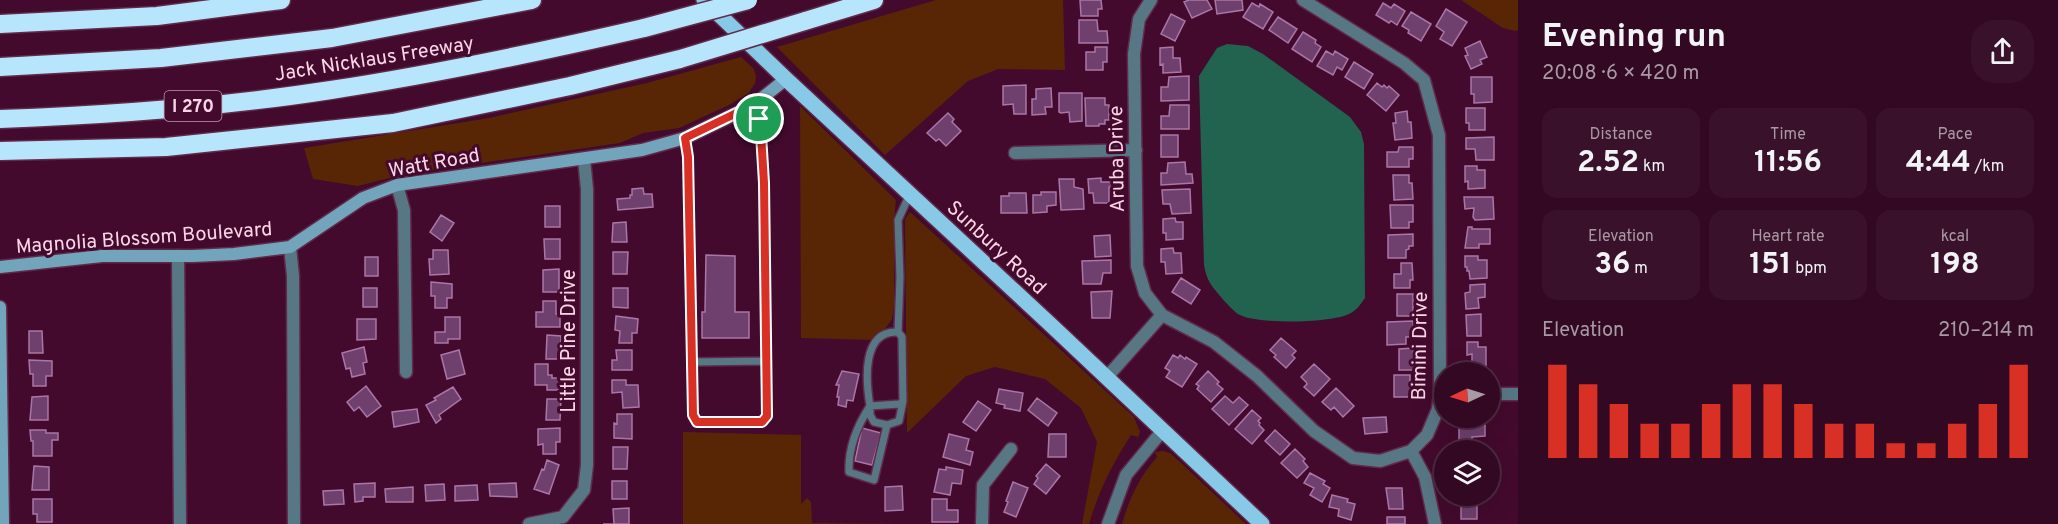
<!DOCTYPE html>
<html lang="en">
<head>
<meta charset="utf-8">
<style>
  :root { --surface:#320822; --page:#3a112a; --text:#f1f3f6; --muted:#a89aa5; --line:#4d2940; --accent:#d93025 }
  body { margin:0; font-family:Overpass,sans-serif; background:var(--page); color:var(--text); height:100vh; display:flex; flex-direction:column; font-size:22px; white-space:nowrap }
  * { box-sizing:border-box; margin:0 }
  p { font-size:20px; color:var(--muted) }
  .icon { flex:none; width:33px; height:33px; fill:none; stroke:currentColor; stroke-width:2; stroke-linecap:round; stroke-linejoin:round }
  .map { position:relative; flex:1; overflow:hidden }
  .side { display:flex; flex-direction:column; background:var(--surface); width:540px }
  .side>* { flex:none }
  .needle { width:39px; rotate:266deg }
  .controls { position:absolute; left:1434px; top:362px; display:grid; gap:12px }
  .controls a { display:grid; place-items:center; width:66px; height:66px; border-radius:50%; background:var(--surface); box-shadow:0 6px 24px #0002,0 0 0 2px var(--line); font-size:30px }
  .pin { position:absolute; display:grid; place-items:center; width:51px; height:51px; color:#fff; margin:-26px; border:3px solid #fff; border-radius:50%; box-shadow:0 2px 6px #0007 }
  .round { display:grid; place-items:center; flex:none; width:63px; height:63px; border-radius:24px; background:var(--page) }
  .overview { display:flex; align-items:center; justify-content:space-between; height:102px; padding:0 24px }
  h1 { font-size:33px; font-weight:700; line-height:45px }
  .metrics { display:grid; grid-template-columns:repeat(3,1fr); gap:9px; height:102px; padding:6px 24px }
  .metrics div { display:grid; align-content:center; border-radius:15px; background:var(--page); text-align:center }
  .metrics b { font-size:30px; font-weight:700 }
  .metrics small { font-size:16px; font-weight:400 }
  .metrics p { font-size:16px }
  .chart { height:168px; padding:12px 24px }
  .chart p { display:flex; justify-content:space-between }
  .chart svg { width:100%; height:108px; margin-top:6px; stroke:var(--accent); stroke-width:6 }
  main { display:flex; flex:1; min-height:0 }
  .map>svg:first-child { display:block }
  .green { fill:#582605 }
  .water { fill:#21634e }
  .building { fill:#6f406e; stroke:#aa76a7; stroke-width:1.5 }
  .lines { fill:none; stroke-linecap:round; stroke-linejoin:round }
  .lane-casing { stroke:#602b4b; stroke-width:10 }
  .street-casing { stroke:#602b4b; stroke-width:15 }
  .secondary-casing { stroke:#602b4b; stroke-width:15 }
  .primary-casing { stroke:#602b4b; stroke-width:18 }
  .highway-casing { stroke:#602b4b; stroke-width:21 }
  .lane { stroke:#587785; stroke-width:7 }
  .street { stroke:#587785; stroke-width:12 }
  .secondary { stroke:#72a5bc; stroke-width:12 }
  .primary { stroke:#87c9e7; stroke-width:15 }
  .highway { stroke:#b7e5fb; stroke-width:18 }
  .highway-bridge-casing { stroke:#602b4b; stroke-width:21; stroke-linecap:butt }
  .highway-bridge { stroke:#b7e5fb; stroke-width:18 }
  .route-casing { stroke:#fff; stroke-width:12 }
  .route { stroke:#d93025; stroke-width:8 }
  .labels { text-anchor:middle; stroke-width:6; stroke-linejoin:round; paint-order:stroke }
  .shield { fill:#430a2d; stroke:#c499af; stroke-width:1.5 }
  .shield-label { font-size:18px; font-weight:bold; fill:#fbd6e7 }
  .street-label { font-size:20px; fill:#fbd6e7; stroke:#430a2d }
</style>
</head>
<body>
<main>
<div class="map">
<svg width="1518" height="524" viewBox="0 0 1518 524">
  <rect width="100%" height="100%" fill="#430a2d"/>
  <path class="green" d="M936,0H1063L1065,70L998,69L968,81L885,155L777,47Z
    M1461,0H1518V30L1515,31L1503,28Z
    M741,57L754,69L756,77L755,83L749,93L729,105L679,128L643,133L620,143L405,174L358,186L313,179L304,148L489,118L647,83Z
    M800,106L896,200L894,220V306L892,319L877,340L801,338Z
    M910,212L1134,417L1140,432L1138,437L1131,435C1112,465 1099,490 1089,524H1082L1097,442L1081,408L1045,379L995,367L966,376L907,433L905,219Z
    M683,432L801,435V504L807,498L811,502L812,523L902,524H683Z
    M1163,451L1170,453L1178,460L1246,524H1122C1129,499 1140,476 1157,457L1155,452Z"/>
  <path class="water" d="M1227,44L1248,46L1263,54L1350,117L1361,132L1364,144L1365,298C1360,305 1357,310 1349,314C1331,323 1255,325 1238,314C1231,309 1215,291 1210,283C1207,278 1205,271 1204,265L1199,76L1217,48Z"/>
  <path class="building" d="M1080,0H1101L1102,9H1098V16H1081Z
    M1189,0H1207L1212,9L1192,18L1184,2Z
    M1215,0H1242L1243,10L1217,14Z
    M1252,3L1259,7L1260,4L1273,12L1263,29L1243,17Z
    M1383,3L1391,8L1394,4L1405,11L1397,25L1391,21L1389,23L1376,15Z
    M1446,9L1467,22L1452,46L1440,39L1444,32L1436,26Z
    M1411,12L1431,24L1421,41L1408,33L1409,30L1402,26Z
    M1171,14L1185,21L1175,41L1161,34Z
    M1278,17L1297,29L1288,43L1269,30Z
    M1079,20H1097L1098,31H1107L1108,43H1079Z
    M1303,32L1316,40L1315,43L1321,47L1312,62L1292,49Z
    M1480,41L1487,57L1480,60L1482,64L1471,69L1465,56L1468,55L1465,48Z
    M1095,47H1107V62H1103V70H1086V52H1095Z
    M1173,47V58H1180L1181,72L1163,73V64L1160,65V48Z
    M1326,51L1333,55L1335,51L1348,59L1342,70L1337,67L1333,75L1317,66Z
    M1354,62L1373,74L1364,89L1345,77Z
    M1189,76V100L1161,101V87H1168L1169,77Z
    M1471,77H1492V102L1474,103V94H1471Z
    M1377,83L1382,87L1384,85L1387,88L1389,86L1399,95L1386,111L1367,95Z
    M1026,85V114H1014L1013,104L1003,105V86Z
    M1051,88L1052,107H1045L1046,114L1032,115V99H1036V89Z
    M1059,93H1082V121L1070,122L1069,112L1061,113L1059,112Z
    M1085,98H1105V105H1109V120H1105V124H1099V126H1086Z
    M1170,105H1189V129H1161V116H1169Z
    M1466,108H1485V130H1469V123H1466Z
    M1407,111L1408,122H1411L1412,138L1395,140L1393,123H1396L1395,113Z
    M948,113L954,119L952,122L961,131L946,146L939,139L936,141L927,133Z
    M1161,135H1178V157H1161Z
    M1494,137V160H1476L1475,149H1466V138Z
    M1399,147H1413V159H1409V167H1387V152H1398Z
    M1185,162L1186,174H1192L1193,183L1161,185V173H1167L1168,163Z
    M1465,166H1477V170H1485V188L1468,189V181L1465,182Z
    M1393,175H1409V183H1412L1413,199L1394,200Z
    M1101,178V182H1111V187H1109V203H1094L1093,193H1089L1088,179Z
    M1059,179H1074V187L1083,189L1084,209L1061,210Z
    M643,188L644,194H652L653,207L618,210L617,199L630,198V195H632V189Z
    M1190,189L1191,213L1172,214L1170,204H1163L1162,190Z
    M1041,192H1056V205L1047,206V212L1033,213V195H1041Z
    M1009,193H1026L1027,213H1001V196H1009Z
    M1464,197H1493L1494,219L1475,220L1473,217L1474,208L1465,209Z
    M1390,205H1413V222H1409V228H1391Z
    M545,206H560V227H545Z
    M441,215L454,223L442,241L430,232Z
    M1175,218L1176,222H1183V239L1166,240V233H1163V219Z
    M626,222L627,242H612L613,223Z
    M1468,227H1472V229H1490V244H1479V248H1465Z
    M1413,234V246H1409V249L1406,250V258H1388V235Z
    M1110,235L1111,256L1095,257L1094,236Z
    M544,239H560V259H545Z
    M1173,248L1174,253H1181L1182,273L1166,274L1165,262H1161V249Z
    M433,250H448L449,274L430,275L429,259H433Z
    M613,252H628L627,274H613Z
    M706,255L735,256V312H749V338H702V312H705Z
    M1465,256H1478V260H1487V278L1470,279L1469,271H1467V267H1465Z
    M365,257H378V276H365Z
    M1111,260V273H1103L1101,284H1083L1082,261Z
    M1401,263H1412L1413,280H1410V288H1394V274H1401Z
    M559,269V292H543V270Z
    M1181,278L1200,290L1191,304L1172,292Z
    M431,282L452,284V298H447V308H435V296H431Z
    M1485,284V297L1478,298L1479,308L1466,309L1465,293L1470,292V285Z
    M363,288H377V307H363Z
    M613,288H628V308L613,307Z
    M1112,291L1110,318H1092L1091,292Z
    M1397,294H1413V316H1397Z
    M543,301H556V314H560V327H536V312H543Z
    M1481,314V336H1467L1466,315Z
    M616,316L638,319L637,333H632V343H619L620,331L615,330Z
    M445,317H460V339H448V343H435V332H445Z
    M357,319H376V339L357,340Z
    M1413,321L1414,333H1410V337H1406V344L1387,345V322Z
    M29,331H42L43,353H29Z
    M547,335L561,336V359H546Z
    M1281,338L1296,351L1292,355L1295,358L1286,368L1274,357L1276,355L1270,350Z
    M1467,342H1478V347H1486V367H1472V354L1467,355Z
    M364,347L367,362L363,363L365,374L352,377L350,368L346,369L342,353Z
    M1413,348L1414,370H1399V349Z
    M459,350L465,374L447,379L441,355Z
    M616,350H632V370H612V360H617Z
    M1173,355L1178,358L1180,355L1185,359L1186,357L1197,364L1182,387L1166,377L1170,371L1165,368Z
    M29,360L52,361V376H46V386H33V374H30Z
    M535,364H548V375H552V378H560L561,390H547V385H535Z
    M1314,364L1330,379L1314,396L1304,387L1307,384L1306,382L1301,377Z
    M842,371L859,374L853,401L847,400L846,407L838,405L839,397H837L839,385H836Z
    M1208,371L1219,382L1217,384L1223,389L1211,402L1197,389L1199,386L1196,384Z
    M1394,375H1410V383H1414V397H1394Z
    M612,380H626V385H638L639,407L623,408L622,392L612,393Z
    M366,386L381,406L367,417L359,407L354,411L347,402Z
    M453,387L461,399L439,415L441,419L436,423L426,405L436,400L434,398Z
    M1336,388L1354,406L1343,417L1334,407L1331,410L1322,402Z
    M999,389L1023,393L1020,411L1004,408L1005,405L996,403Z
    M48,396V420H30L32,397Z
    M1225,396L1233,403L1239,397L1248,405L1229,425L1212,409Z
    M1037,398L1057,413L1048,426L1028,410Z
    M547,399H561L560,420H546Z
    M978,401L991,410L976,431L963,422Z
    M417,409L419,422L394,427L392,412Z
    M1252,410L1261,418L1258,421L1260,423L1259,425L1264,430L1252,444L1235,429Z
    M617,414H632V439L614,438V423L617,424Z
    M1386,417L1387,432L1365,434L1363,418Z
    M1463,419H1468V421H1485V436L1472,437V441H1459V428H1464Z
    M560,428V442H556V454H543V444L538,445V429Z
    M862,428L881,433L872,465L855,461Z
    M30,430H46V433H58V440H52V456H33V441H31Z
    M1275,430L1290,444L1280,455L1265,441Z
    M949,434L969,439L966,450L973,452L970,465L943,457Z
    M1049,434H1066V457H1048Z
    M613,447H628L627,469H613Z
    M1295,449L1305,459L1303,461L1308,467L1297,478L1281,463Z
    M547,460L559,465L549,494L534,489L542,469L544,470Z
    M1046,464L1060,476L1046,494L1034,484L1038,478L1036,476Z
    M34,466L49,467V490H32Z
    M946,467L963,470L961,484L952,483L950,495L934,492L939,469L946,470Z
    M1310,473L1325,481L1323,484L1330,488L1322,502L1310,495L1314,488L1304,483Z
    M612,481H627V499H612Z
    M1013,482L1028,488L1016,517L1004,512L1008,502L1006,501Z
    M375,483V497H363V501L355,502L354,484Z
    M516,483L517,497L490,496L489,484Z
    M444,484L445,500L426,501L425,485Z
    M477,485L478,500L455,501V486Z
    M902,486L903,510L885,511V487Z
    M413,487V502H386L385,489Z
    M1386,488H1402L1403,509H1389Z
    M343,490L344,504L324,505L323,491Z
    M1332,495L1348,499L1347,502L1355,504L1351,520L1338,516L1339,509L1329,507Z
    M1461,498H1477V519H1461Z
    M33,499H52V522H37V514H33Z
    M932,499H947V510H958V522H932Z
    M629,508V524H603H614L613,509Z
    M1387,517H1405V524H1387Z"/>
  <g class="lines">
    <defs>
      <path id="lane" d="M685,138L688,157L693,415L697,422H762L767,416L765,361
        M898,332L902,337L903,401L900,404L870,406C866,382 861,330 898,332L900,277L898,220L910,194
        M692,362L765,361L764,183L761,134L759,119L751,106
        M870,406C857,426 848,447 849,472L874,480L887,425
        M870,406V415L874,422L887,425L899,421L903,401"/>
      <path id="street" d="M1151,0L1139,19L1134,54L1137,266L1145,293L1162,315L1214,342L1257,376L1314,431L1353,458L1380,461L1411,451L1427,435L1438,409L1440,394L1439,135L1424,80L1404,63L1303,0
        M1015,153L1136,150
        M397,185L404,210L406,372
        M290,247L293,276L294,524
        M178,256L180,524
        M1107,377L1162,315
        M1490,394H1518
        M1411,451L1425,477L1435,524
        M563,517L584,490L587,465V189L584,159
        M529,524L563,517
        M982,524L983,485L1011,449
        M1108,524L1126,475L1163,430"/>
      <path id="secondary" d="M0,267L102,256H193L234,254L290,247L363,198L397,185L642,150L685,138L752,106L786,79
        M0,307L3,524"/>
      <path id="primary" d="M704,0L786,79L1051,325L1262,524"/>
      <path id="highway" d="M805,21L874,0
        M0,24L157,16L281,0
        M0,67L161,58L332,38L532,0
        M0,119C110,115 222,107 331,90C436,74 540,52 644,28
        M0,151L166,147L393,123L570,86L680,59"/>
    </defs>
    <use href="#lane" class="lane-casing"/>
    <use href="#street" class="street-casing"/>
    <use href="#secondary" class="secondary-casing"/>
    <use href="#primary" class="primary-casing"/>
    <use href="#highway" class="highway-casing"/>
    <use href="#lane" class="lane"/>
    <use href="#street" class="street"/>
    <use href="#secondary" class="secondary"/>
    <use href="#primary" class="primary"/>
    <use href="#highway" class="highway"/>
    <defs>
      <path id="highway-bridge" d="M644,28L748,0
        M680,59L805,21"/>
    </defs>
    <use href="#highway-bridge" class="highway-bridge-casing"/>
    <use href="#highway-bridge" class="highway-bridge"/>
  </g>
  <g class="lines">
    <defs>
      <path id="route" d="M751,106L759,119L761,134L764,183L767,416L762,422H697L693,415L688,157L685,138Z"/>
    </defs>
    <use href="#route" class="route-casing"/>
    <use href="#route" class="route"/>
  </g>
  <g class="labels">
    <rect class="shield" x="164.5" y="91" width="57" height="30" rx="4.5"/>
    <g class="shield-label">
      <text x="193" y="112">I 270</text>
    </g>
    <g class="street-label">
      <text transform="translate(374 58) rotate(-9)" y="7">Jack Nicklaus Freeway</text>
      <text transform="translate(1116 159) rotate(-91)" y="7">Aruba Drive</text>
      <text transform="translate(434 162) rotate(-10)" y="7">Watt Road</text>
      <text transform="translate(144 237) rotate(-4)" y="7">Magnolia Blossom Boulevard</text>
      <text transform="translate(997 247) rotate(43)" y="7">Sunbury Road</text>
      <text transform="translate(568 341) rotate(-90)" y="7">Little Pine Drive</text>
      <text transform="translate(1419 346) rotate(-89)" y="7">Bimini Drive</text>
    </g>
  </g>
</svg>
<div class="controls">
<a><svg class="needle" viewBox="-14 -14 28 28"><path d="M0-13l5 13h-10z" fill="#e53935"/><path d="M0 13l5-13h-10z" fill="#a89aa5"/></svg></a>
<a><svg class="icon" aria-label="layers" viewBox="0 0 24 24"><path d="M12 4l9 5-9 5-9-5zM3 14l9 5 9-5"/></svg></a>
</div>
<div class="pin" style="left:759px;top:119px;background:#1e9e55"><svg class="icon" aria-label="arrive" viewBox="0 0 24 24"><path d="M6 21V4h12l-3 4 3 4H6"/></svg></div>
</div>
<section class="side">
<div class="overview"><div><h1>Evening run</h1><p>20:08 · 6 × 420 m</p></div><a class="round"><svg class="icon" aria-label="share" viewBox="0 0 24 24"><path d="M12 15V3M7 8l5-5 5 5M5 13v7h14v-7"/></svg></a></div>
<div class="metrics">
<div><p>Distance</p><b>2.52<small> km</small></b></div>
<div><p>Time</p><b>11:56</b></div>
<div><p>Pace</p><b>4:44<small> /km</small></b></div>
</div>
<div class="metrics">
<div><p>Elevation</p><b>36<small> m</small></b></div>
<div><p>Heart rate</p><b>151<small> bpm</small></b></div>
<div><p>kcal</p><b>198</b></div>
</div>
<div class="chart"><p><span>Elevation</span>210–214 m</p>
<svg viewBox="0 0 160 44" preserveAspectRatio="none"><path d="M5 44V6M15 44V14M25 44V22M35 44V30M45 44V30M55 44V22M65 44V14M75 44V14M85 44V22M95 44V30M105 44V30M115 44V38M125 44V38M135 44V30M145 44V22M155 44V6"/></svg>
</div>
</section>
</main>
</body>
</html>
